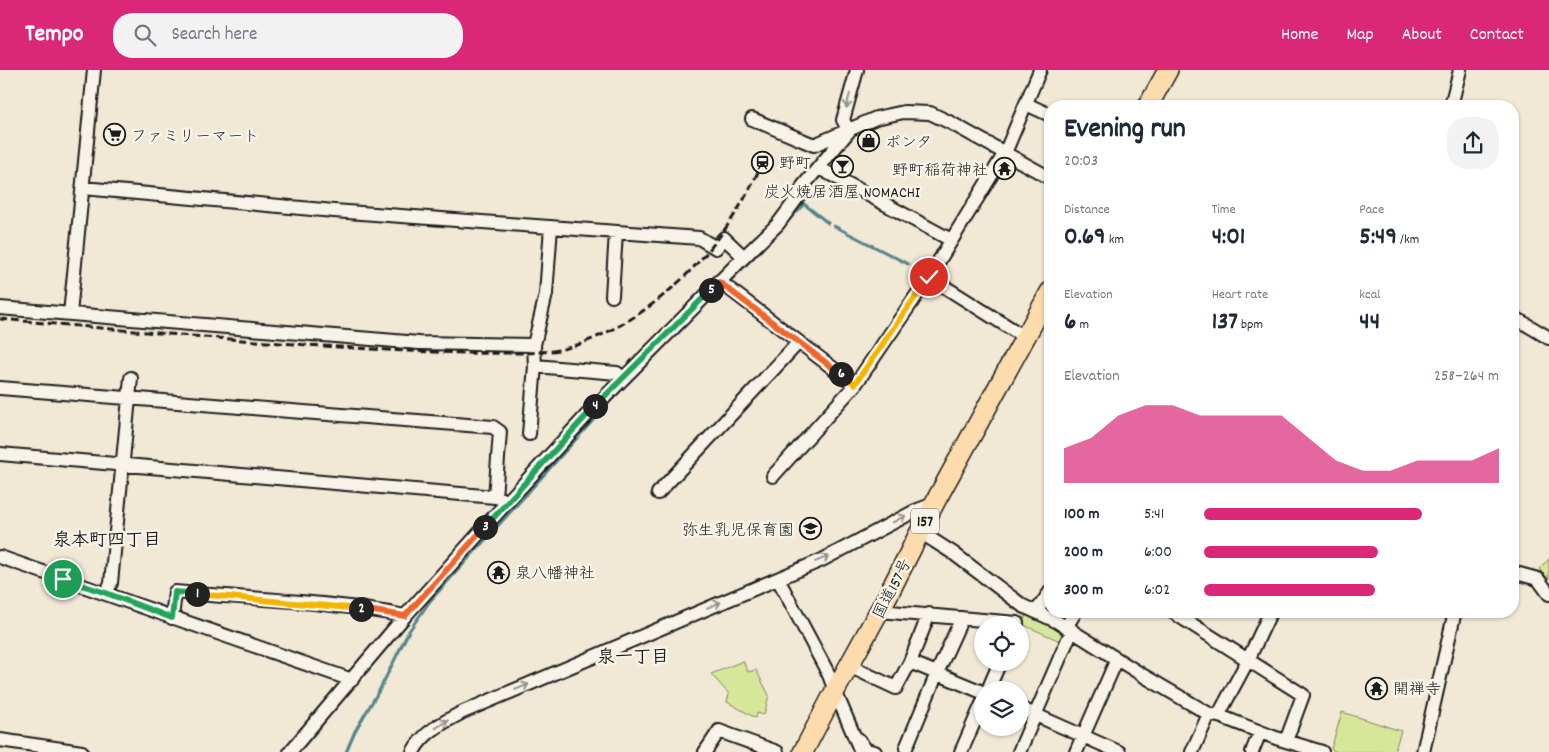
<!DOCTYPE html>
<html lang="en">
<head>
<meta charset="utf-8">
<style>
  :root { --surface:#fff; --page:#f2f2f3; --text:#1f2937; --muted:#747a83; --accent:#db2777 }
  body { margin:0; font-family:Dekko,"Klee One",sans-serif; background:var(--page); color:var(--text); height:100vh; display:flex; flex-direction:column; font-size:19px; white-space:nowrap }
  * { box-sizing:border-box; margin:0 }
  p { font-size:16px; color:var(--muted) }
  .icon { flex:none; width:28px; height:28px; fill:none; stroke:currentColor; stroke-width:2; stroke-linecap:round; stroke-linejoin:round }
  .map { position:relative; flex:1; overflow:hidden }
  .drawer { position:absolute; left:1044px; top:30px; width:475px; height:518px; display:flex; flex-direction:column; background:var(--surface); border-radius:20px; box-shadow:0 1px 4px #0004 }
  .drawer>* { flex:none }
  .controls { position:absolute; left:974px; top:546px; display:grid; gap:10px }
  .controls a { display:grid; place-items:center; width:55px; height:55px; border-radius:50%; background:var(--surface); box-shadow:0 1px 4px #0004; font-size:25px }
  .pin { position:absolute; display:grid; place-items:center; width:42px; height:42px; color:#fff; margin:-21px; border:2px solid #fff; border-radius:50%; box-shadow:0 1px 5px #0007 }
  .km { position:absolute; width:25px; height:25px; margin:-12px; border-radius:50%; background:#222; color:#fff; font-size:14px; line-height:25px; text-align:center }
  .round { display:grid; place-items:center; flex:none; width:52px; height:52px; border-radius:20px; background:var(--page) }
  .overview { display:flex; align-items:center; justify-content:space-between; height:85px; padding:0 20px }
  h1 { font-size:28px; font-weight:700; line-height:38px }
  .stats { display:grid; grid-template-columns:repeat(3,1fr); gap:8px; height:85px; padding:5px 20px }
  .stats div { display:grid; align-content:center }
  .stats b { font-size:25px; font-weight:700 }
  .stats small { font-size:14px; font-weight:400 }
  .stats p { font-size:14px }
  .chart { height:140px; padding:10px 20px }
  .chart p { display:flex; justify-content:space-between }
  .chart svg { width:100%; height:90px; margin-top:5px; fill:var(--accent); opacity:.7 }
  ul { padding:0 20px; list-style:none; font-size:16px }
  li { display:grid; grid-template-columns:80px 60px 1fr; align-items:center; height:38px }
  li i { height:12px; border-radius:6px; background:var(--accent) }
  header { display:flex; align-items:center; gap:30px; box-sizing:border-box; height:70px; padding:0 25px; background:var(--accent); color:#fff }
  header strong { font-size:24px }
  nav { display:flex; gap:28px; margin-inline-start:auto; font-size:18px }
  .search { width:350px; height:45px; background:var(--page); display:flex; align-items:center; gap:12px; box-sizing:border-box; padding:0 18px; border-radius:20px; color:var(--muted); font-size:19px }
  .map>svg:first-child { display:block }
  .green { fill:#d7e79a; stroke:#7a825b }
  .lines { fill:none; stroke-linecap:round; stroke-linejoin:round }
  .stream { stroke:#548689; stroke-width:3 }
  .minor-casing { stroke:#1c1c1c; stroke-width:16 }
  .highway-casing { stroke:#1c1c1c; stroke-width:22 }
  .minor { stroke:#f7f3e8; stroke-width:12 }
  .highway { stroke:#fcdcac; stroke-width:19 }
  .rail { stroke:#1c1c1c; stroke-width:3; stroke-dasharray:8 4; stroke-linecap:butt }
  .oneway { stroke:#94928c }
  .split-1-casing { stroke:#fff; stroke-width:10 }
  .split-2-casing { stroke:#fff; stroke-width:10 }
  .split-3-casing { stroke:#fff; stroke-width:10 }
  .split-4-casing { stroke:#fff; stroke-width:10 }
  .split-5-casing { stroke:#fff; stroke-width:10 }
  .split-6-casing { stroke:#fff; stroke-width:10 }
  .split-7-casing { stroke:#fff; stroke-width:10 }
  .split-1 { stroke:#22a559; stroke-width:6 }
  .split-2 { stroke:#f5b400; stroke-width:6 }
  .split-3 { stroke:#f0652b; stroke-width:6 }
  .split-4 { stroke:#22a559; stroke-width:6 }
  .split-5 { stroke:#22a559; stroke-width:6 }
  .split-6 { stroke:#f0652b; stroke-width:6 }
  .split-7 { stroke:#f5b400; stroke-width:6 }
  .labels { text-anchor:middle; stroke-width:5; stroke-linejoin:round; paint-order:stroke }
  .shield { fill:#f7f3e8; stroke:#5e5c59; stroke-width:1 }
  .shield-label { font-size:15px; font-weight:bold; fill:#1c1c1c }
  .poi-label { font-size:16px; fill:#1c1c1c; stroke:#f7f3e8; text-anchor:start }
  .street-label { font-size:16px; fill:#1c1c1c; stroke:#f7f3e8 }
  .neighbourhood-label { font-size:18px; font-weight:bold; fill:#1c1c1c; stroke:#f7f3e8 }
</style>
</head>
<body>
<header>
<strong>Tempo</strong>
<div class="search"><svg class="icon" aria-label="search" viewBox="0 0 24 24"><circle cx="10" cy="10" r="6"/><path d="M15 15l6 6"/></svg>Search here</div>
<nav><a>Home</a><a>Map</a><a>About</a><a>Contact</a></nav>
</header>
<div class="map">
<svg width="1549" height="682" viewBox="0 0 1549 682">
  <rect width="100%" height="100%" fill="#f2e8d6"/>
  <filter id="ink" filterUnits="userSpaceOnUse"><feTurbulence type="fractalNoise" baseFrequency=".02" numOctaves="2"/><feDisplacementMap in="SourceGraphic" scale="10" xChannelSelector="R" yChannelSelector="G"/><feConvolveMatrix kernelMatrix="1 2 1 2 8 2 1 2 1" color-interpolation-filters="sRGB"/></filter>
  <g filter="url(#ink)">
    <path class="green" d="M1549,489V509L1539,499Z
      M1029,544L1062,563V572L1022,554L1025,547Z
      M743,591L748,602L756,600L769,625L764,645L757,643L756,648L727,632L729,624L711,604Z
      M1342,642L1401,661L1394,682H1337L1331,679Z"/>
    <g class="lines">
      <path class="stream" d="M786,153L804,134L828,153
        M834,156L908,194
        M728,213L762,179
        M679,262L692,248
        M631,309L673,267
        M346,682L355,661L380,619L409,561L430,531L624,316"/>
      <defs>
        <path id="minor" d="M1026,34L1050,45
          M1451,36L1460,0
          M752,49L814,75L876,48L904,42L930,43L951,53L1050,108
          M849,61L843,50L857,0
          M819,98L951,170
          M83,118L334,141L699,168L716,178L724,168L744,187
          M929,207L1026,268
          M719,211L855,315
          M612,226L616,162
          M0,238L419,273L534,275L535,296L617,303L623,309
          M70,244L94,0
          M1512,246L1549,268
          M534,275L546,224L551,157
          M0,318L493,357L500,362L495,427
          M529,364L535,296
          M0,384L495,427L503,429
          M773,406L855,315L929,207L1005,83L1040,0
          M658,423L799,272
          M920,462L953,483L1023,536L1056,551L1144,606L1209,644L1222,647L1276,668L1322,682
          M0,487L352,610
          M1512,502L1538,509L1549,524
          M778,509L829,605L835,621L861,682
          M106,523L111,513L131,308
          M879,541L1017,553
          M1171,541L1303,625L1286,671
          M1036,542L1050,522
          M172,548L175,522C251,529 330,531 405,546
          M1066,557L1076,541
          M910,592L929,544
          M849,596L896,618L910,592L982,622
          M988,620L1000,592
          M1020,638L1119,682
          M1218,646L1248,590L1271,541
          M858,669L866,680L875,682
          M0,670L82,682
          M906,678L937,603L962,548
          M290,682L405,546L508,431L586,346L744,187L778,154L798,127L803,116L849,61
          M413,682C423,662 444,652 463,642L822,490L915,441L934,434
          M705,682L719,661L777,682
          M961,682L982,634
          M1019,682L1072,560
          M1076,682L1117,589
          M1192,682L1209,644
          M1252,682L1260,662
          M1423,682L1455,541"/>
        <path id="highway" d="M1148,36L1168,0
          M803,682L835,621L888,525L934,434L1050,222"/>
      </defs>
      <use href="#minor" class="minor-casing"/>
      <use href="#highway" class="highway-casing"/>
      <use href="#minor" class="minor"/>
      <use href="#highway" class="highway"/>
      <path class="rail" d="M0,249C135,261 271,274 406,281C440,282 473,284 507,283C529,283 553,283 574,276C656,248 722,180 758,102"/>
    </g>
    <defs><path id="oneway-shaft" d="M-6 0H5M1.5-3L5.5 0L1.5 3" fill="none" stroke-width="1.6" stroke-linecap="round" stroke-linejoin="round" transform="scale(1.25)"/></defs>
    <g class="oneway">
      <use href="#oneway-shaft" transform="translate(848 31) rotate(104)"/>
      <use href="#oneway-shaft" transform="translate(899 449) rotate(-28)"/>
      <use href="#oneway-shaft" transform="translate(822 489) rotate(-22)"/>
      <use href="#oneway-shaft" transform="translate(714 535) rotate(-23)"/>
      <use href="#oneway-shaft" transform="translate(522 617) rotate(-23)"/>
      <use href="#oneway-shaft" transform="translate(442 654) rotate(-33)"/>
    </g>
  </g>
  <g class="lines" filter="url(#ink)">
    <defs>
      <path id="split-1" d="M63,509L106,523L172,548L175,522L197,524"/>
      <path id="split-2" d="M197,524L361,539"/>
      <path id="split-3" d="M361,539L405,546L485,457"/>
      <path id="split-4" d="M485,457L595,336"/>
      <path id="split-5" d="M595,336L711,220"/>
      <path id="split-6" d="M711,220L719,212L841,304"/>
      <path id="split-7" d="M841,304L855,314L929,207"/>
    </defs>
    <use href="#split-1" class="split-1-casing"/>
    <use href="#split-2" class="split-2-casing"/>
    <use href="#split-3" class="split-3-casing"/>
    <use href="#split-4" class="split-4-casing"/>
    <use href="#split-5" class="split-5-casing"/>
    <use href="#split-6" class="split-6-casing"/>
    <use href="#split-7" class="split-7-casing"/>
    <use href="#split-1" class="split-1"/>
    <use href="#split-2" class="split-2"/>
    <use href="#split-3" class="split-3"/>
    <use href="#split-4" class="split-4"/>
    <use href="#split-5" class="split-5"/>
    <use href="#split-6" class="split-6"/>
    <use href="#split-7" class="split-7"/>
  </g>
  <defs>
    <symbol id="supermarket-ring" viewBox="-11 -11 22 22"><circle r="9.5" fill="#f7f3e8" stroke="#1c1c1c" stroke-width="1.5"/><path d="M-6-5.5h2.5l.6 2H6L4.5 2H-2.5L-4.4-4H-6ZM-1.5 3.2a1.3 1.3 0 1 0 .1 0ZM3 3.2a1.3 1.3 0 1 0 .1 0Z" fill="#1c1c1c"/></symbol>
    <symbol id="shop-ring" viewBox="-11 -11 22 22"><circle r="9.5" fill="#f7f3e8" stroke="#1c1c1c" stroke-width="1.5"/><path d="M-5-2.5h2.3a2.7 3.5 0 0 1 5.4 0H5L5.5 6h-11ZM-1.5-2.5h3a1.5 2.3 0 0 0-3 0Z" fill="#1c1c1c"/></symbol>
    <symbol id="station-ring" viewBox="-11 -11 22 22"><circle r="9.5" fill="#f7f3e8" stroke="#1c1c1c" stroke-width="1.5"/><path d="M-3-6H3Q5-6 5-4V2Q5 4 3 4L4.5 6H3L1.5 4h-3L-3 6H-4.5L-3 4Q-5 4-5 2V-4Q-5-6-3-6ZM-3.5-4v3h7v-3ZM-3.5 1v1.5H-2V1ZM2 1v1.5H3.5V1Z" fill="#1c1c1c"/></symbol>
    <symbol id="bar-ring" viewBox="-11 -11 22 22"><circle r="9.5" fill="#f7f3e8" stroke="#1c1c1c" stroke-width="1.5"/><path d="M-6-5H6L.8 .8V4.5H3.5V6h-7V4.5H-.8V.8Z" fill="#1c1c1c"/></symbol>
    <symbol id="temple-ring" viewBox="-11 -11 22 22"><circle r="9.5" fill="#f7f3e8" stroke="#1c1c1c" stroke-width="1.5"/><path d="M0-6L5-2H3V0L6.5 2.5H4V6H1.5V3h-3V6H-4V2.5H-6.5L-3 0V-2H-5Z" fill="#1c1c1c"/></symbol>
    <symbol id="school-ring" viewBox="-11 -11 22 22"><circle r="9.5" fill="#f7f3e8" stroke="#1c1c1c" stroke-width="1.5"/><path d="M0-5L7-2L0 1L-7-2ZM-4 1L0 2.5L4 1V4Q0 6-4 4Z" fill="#1c1c1c"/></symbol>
  </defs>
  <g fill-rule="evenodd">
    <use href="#supermarket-ring" x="102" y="52" width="25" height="25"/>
    <use href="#shop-ring" x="856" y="58" width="25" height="25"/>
    <use href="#station-ring" x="750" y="80" width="25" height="25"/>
    <use href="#bar-ring" x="830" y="84" width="25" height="25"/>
    <use href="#temple-ring" x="992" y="86" width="25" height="25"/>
    <use href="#school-ring" x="798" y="446" width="25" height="25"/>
    <use href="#temple-ring" x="486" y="490" width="25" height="25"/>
    <use href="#temple-ring" x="1364" y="606" width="25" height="25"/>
  </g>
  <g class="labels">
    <rect class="shield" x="911" y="438.5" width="28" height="25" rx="4"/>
    <g class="shield-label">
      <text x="925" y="456">157</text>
    </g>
    <g class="poi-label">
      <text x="131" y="71">ファミリーマート</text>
      <text x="885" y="77">ポンタ</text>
      <text x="779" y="98">野町</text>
      <text x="988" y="105" text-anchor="end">野町稲荷神社</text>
      <text x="842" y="127" text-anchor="middle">炭火焼居酒屋 NOMACHI</text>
      <text x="794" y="465" text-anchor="end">弥生乳児保育園</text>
      <text x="515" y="508">泉八幡神社</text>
      <text x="1393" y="624">開禅寺</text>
    </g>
    <g class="street-label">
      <text transform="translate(891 518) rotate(-63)" y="6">国道157号</text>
    </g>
    <g class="neighbourhood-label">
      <text x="107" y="475">泉本町四丁目</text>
      <text x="633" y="592">泉一丁目</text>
    </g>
  </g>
</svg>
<div class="controls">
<a><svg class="icon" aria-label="locate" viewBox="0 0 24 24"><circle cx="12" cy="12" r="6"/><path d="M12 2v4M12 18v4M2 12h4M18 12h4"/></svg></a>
<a><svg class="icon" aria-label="layers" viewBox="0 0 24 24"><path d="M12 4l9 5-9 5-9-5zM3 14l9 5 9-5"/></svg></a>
</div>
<div class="pin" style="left:63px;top:509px;background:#1e9e55"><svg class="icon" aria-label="arrive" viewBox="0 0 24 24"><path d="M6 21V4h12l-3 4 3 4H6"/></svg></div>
<div class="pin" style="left:929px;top:207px;background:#d93025"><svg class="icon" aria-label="check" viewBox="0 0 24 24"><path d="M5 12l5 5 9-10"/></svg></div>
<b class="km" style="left:197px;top:524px">1</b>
<b class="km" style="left:361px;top:539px">2</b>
<b class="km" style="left:485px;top:457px">3</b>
<b class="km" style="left:595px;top:336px">4</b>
<b class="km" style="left:711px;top:220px">5</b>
<b class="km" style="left:841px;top:304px">6</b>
<section class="drawer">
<div class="overview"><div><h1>Evening run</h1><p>20:03</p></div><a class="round"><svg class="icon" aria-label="share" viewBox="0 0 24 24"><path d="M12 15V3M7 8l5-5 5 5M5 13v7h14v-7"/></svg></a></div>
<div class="stats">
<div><p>Distance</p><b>0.69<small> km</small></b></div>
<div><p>Time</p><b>4:01</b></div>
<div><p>Pace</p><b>5:49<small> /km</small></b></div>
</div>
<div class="stats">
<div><p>Elevation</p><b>6<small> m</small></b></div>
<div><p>Heart rate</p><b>137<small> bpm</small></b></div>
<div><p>kcal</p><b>44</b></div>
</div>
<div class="chart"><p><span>Elevation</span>258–264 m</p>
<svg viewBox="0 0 160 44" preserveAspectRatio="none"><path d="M0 44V27L10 22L20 11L30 6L40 6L50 11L60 11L70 11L80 11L90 22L100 33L110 38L120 38L130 33L140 33L150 33L160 27V44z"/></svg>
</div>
<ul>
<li><b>100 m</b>5:41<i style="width:74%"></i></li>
<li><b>200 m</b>6:00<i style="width:59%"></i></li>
<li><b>300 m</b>6:02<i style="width:58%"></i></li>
</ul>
</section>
</div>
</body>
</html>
